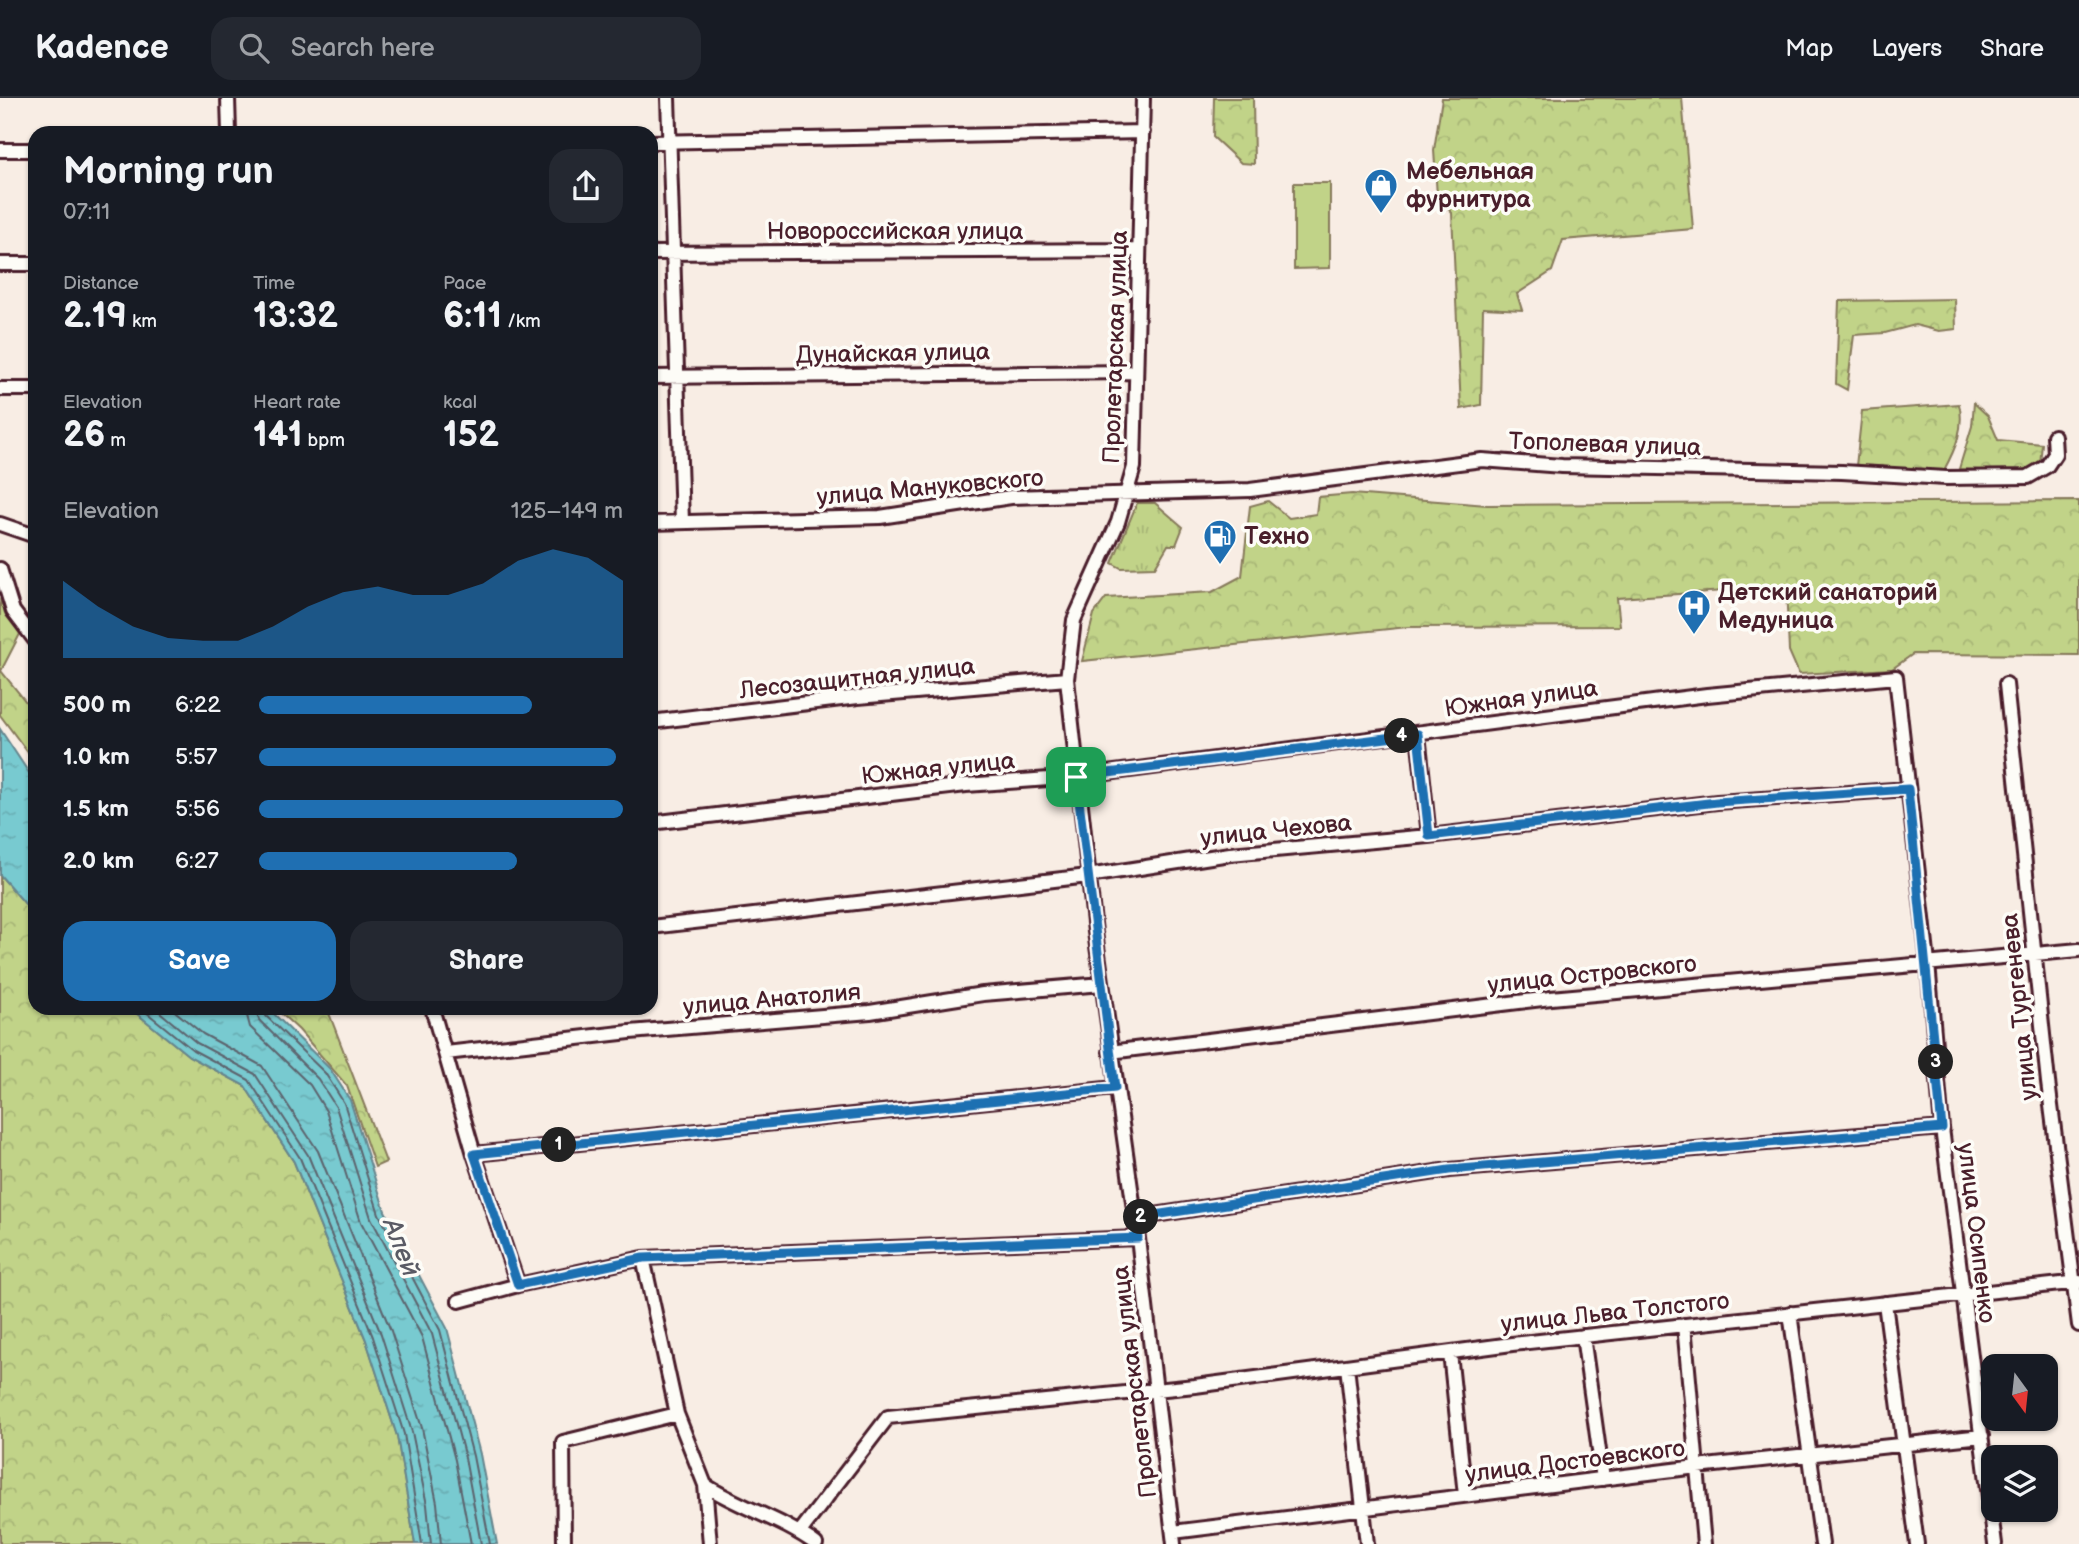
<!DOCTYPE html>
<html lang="en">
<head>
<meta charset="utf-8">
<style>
  :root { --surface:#171b24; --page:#242831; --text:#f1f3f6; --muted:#9ea1a6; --line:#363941; --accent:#1f6fb2 }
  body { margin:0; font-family:"Balsamiq Sans",sans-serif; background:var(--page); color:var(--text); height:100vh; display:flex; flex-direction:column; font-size:26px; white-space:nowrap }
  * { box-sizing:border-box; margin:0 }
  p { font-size:23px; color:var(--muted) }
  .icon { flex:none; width:38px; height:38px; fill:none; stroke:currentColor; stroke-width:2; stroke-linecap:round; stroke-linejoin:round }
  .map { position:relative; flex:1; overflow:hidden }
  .drawer { position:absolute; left:28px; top:28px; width:630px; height:889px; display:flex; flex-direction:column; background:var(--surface); border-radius:21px; box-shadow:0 2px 5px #0004 }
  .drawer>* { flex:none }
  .needle { width:46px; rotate:165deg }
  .tools { position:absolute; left:1981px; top:1256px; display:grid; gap:14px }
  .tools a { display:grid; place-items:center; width:77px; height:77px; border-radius:14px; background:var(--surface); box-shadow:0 2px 5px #0004; font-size:35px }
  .pin { position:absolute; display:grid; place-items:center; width:60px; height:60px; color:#fff; margin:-30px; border-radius:14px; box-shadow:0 4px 10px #0006 }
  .km { position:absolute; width:35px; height:35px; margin:-18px; border-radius:50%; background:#222; color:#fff; font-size:19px; line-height:35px; text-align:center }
  .round { display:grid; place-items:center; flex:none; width:74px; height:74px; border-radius:21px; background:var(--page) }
  .summary { display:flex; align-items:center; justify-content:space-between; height:119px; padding:0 35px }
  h1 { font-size:38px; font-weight:700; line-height:52px }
  .metrics { display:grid; grid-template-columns:repeat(3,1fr); gap:10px; height:119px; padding:7px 35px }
  .metrics div { display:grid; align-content:center }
  .metrics b { font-size:35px; font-weight:700 }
  .metrics small { font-size:19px; font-weight:400 }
  .metrics p { font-size:19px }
  .chart { height:196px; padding:14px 35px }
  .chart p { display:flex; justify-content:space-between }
  .chart svg { width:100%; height:126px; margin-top:7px; fill:var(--accent); opacity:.7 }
  .button { display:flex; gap:14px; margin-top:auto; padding:14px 35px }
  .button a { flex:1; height:80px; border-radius:21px; background:var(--accent); color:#fff; font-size:28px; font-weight:700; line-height:80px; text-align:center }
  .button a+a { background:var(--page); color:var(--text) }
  ul { padding:0 35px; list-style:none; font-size:23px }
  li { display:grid; grid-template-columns:112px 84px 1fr; align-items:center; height:52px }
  li i { height:18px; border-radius:9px; background:var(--accent) }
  header { display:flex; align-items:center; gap:42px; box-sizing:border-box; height:98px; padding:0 35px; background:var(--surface); border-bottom:2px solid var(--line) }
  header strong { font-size:33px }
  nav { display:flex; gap:38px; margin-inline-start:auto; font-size:24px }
  .search { width:490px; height:63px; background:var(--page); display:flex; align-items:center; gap:18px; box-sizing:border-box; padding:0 24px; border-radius:21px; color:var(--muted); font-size:26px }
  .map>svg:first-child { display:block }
  .grass { fill:url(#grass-tufts); stroke:#86795a; stroke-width:2 }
  .forest { fill:url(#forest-crowns); stroke:#86795a; stroke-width:2 }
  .pitch { fill:#c1d388; stroke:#86795a; stroke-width:2 }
  .water { fill:url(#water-ripples); stroke:#66868e; stroke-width:2 }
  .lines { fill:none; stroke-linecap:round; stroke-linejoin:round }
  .shore { stroke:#5c636d; stroke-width:2 }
  .minor-casing { stroke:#4a1f2b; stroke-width:18 }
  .minor { stroke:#fdfcf7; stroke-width:12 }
  .route-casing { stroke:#fff; stroke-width:14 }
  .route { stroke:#1f6fb2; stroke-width:9 }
  .labels { text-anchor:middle; stroke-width:7; stroke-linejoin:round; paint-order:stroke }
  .poi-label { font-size:24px; font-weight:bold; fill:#4a1f2b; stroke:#fdfcf7; text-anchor:start }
  .street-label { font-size:24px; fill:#4a1f2b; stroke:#fdfcf7 }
  .water-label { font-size:26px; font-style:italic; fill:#5a5b65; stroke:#fdfcf7 }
</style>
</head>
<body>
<header>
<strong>Kadence</strong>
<div class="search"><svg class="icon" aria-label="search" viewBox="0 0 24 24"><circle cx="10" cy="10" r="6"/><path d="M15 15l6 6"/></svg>Search here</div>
<nav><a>Map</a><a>Layers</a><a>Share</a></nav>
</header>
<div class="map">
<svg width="2079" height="1446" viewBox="0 0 2079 1446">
  <defs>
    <pattern id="grass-tufts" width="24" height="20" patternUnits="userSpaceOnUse" patternTransform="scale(1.75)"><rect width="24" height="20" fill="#c1d388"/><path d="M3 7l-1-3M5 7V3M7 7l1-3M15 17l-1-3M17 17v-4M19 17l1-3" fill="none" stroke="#a7b576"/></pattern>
    <pattern id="forest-crowns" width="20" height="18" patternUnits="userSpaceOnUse" patternTransform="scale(1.75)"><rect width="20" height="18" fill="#c1d388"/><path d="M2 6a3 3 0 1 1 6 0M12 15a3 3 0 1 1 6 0" fill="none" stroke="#a7b576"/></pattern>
    <pattern id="water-ripples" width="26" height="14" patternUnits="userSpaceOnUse" patternTransform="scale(1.75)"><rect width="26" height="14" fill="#78cad0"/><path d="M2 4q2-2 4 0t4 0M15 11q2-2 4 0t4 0" fill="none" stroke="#69adb3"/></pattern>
  </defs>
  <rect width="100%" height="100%" fill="#f8ede4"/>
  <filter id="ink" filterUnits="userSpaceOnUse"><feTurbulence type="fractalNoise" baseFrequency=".0143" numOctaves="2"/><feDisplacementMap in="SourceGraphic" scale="14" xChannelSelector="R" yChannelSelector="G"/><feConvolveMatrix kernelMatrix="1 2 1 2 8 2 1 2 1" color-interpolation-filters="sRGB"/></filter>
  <g filter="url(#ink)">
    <path class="grass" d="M1137,405H1155L1183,429L1176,447H1168L1155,469L1121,470L1112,465Z"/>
    <path class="forest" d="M1214,0H1253L1254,66L1241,65L1213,39Z
      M1442,0H1682L1693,131L1563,142L1552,173L1517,196L1522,212L1483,210L1481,307L1461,311L1452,115L1437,98L1434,52Z
      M1955,201L1956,231L1939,233L1915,227L1885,235L1854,237L1847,292L1836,286L1839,203Z
      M1974,305L1988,318L1998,342L2042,346L2040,366L2023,374L1959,371L1972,328Z
      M1959,306C1965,329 1955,352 1944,372L1856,368L1862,313Z
      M1352,396L1487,407L2079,403V557L1913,556L1892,571L1799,576L1789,553L1786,489L1617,500L1620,528L1408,529L1082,563L1094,516L1106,500L1212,494L1242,478L1250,408L1268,403L1289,420L1316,416L1318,399Z
      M0,503L20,536L1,573L35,615V664L0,617Z
      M0,777L35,817V910H130L189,958L245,988L294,1064L366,1242L397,1338L415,1446H0Z
      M275,910H327L386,1064L375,1069L347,988L299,932Z"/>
    <path class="pitch" d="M1294,85H1330V170L1294,171Z"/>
    <path class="water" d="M0,631L35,684V817L0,777Z
      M130,910H268L330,971L350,1002L385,1113L447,1230L480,1356L497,1446H415L397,1338L366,1242L294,1064L245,988L189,958Z"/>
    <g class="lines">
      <path class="shore" d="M141,910L193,952L249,982L300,1060L373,1239L404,1336L422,1446
        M155,910L197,945L255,976L308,1057L381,1236L412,1334L427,1407L431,1446
        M171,910L203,936L262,968L318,1053L391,1233L422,1330L437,1405L441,1446
        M245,910L250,929L310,987L326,1013L361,1124L422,1239L455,1362L471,1446
        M255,910L259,922L318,981L336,1009L371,1120L432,1236L465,1360L481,1446
        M264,910L266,918L325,975L344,1005L379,1116L440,1232L473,1358L490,1446"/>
      <defs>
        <path id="minor" d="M228,0L229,35
          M668,0L682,424
          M1143,0L1134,369L1118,424L1074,522L1067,581L1095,834L1138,1140L1174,1446
          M651,44L1143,34
          M0,52H35
          M651,155L1139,152
          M0,166H35
          M651,279L1135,274
          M0,291H35
          M651,425L880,419L1011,399L1250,392L1482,362L1562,368L1842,374L1946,380L2028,379L2047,368L2055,356L2054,338
          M0,426L35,438
          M0,471L13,513L35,542
          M2006,586L2048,984L2079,1227
          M651,624L858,599L1067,581
          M1418,636L1429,738
          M651,725L966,687L1076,679L1707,597L1896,579L1928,865L1942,1030L1995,1446
          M651,829L1088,778L1230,756L1429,738L1717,704L1908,691
          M432,910L474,1056L518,1187
          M1110,954L1551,900L2079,852
          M446,955L630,934L870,914L983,896L1102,886
          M474,1056L1115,990
          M1135,1120L1449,1072L1942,1030
          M643,1160L677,1316
          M459,1203L518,1187L643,1160L1138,1140
          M1885,1205L1917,1446
          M1790,1215L1822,1446
          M1684,1227L1704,1446
          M1583,1238L1603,1381
          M1450,1255L1465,1397
          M1347,1268L1367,1446
          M705,1387C740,1410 782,1421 816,1446
          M800,1434L888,1319L1195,1288L1512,1246L2079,1184
          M1173,1434L1697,1369L1982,1338
          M564,1446L563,1344L677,1316L705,1387L710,1446"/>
      </defs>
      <use href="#minor" class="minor-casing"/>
      <use href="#minor" class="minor"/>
    </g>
  </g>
  <g class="lines" filter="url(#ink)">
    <defs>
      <path id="route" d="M1418,636L1429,738L1717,704L1908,691L1942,1030L1449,1072L1135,1120L1138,1140L643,1160L518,1187L474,1056L1115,990L1076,679Z"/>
    </defs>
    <use href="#route" class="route-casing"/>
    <use href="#route" class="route"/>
  </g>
  <defs>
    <symbol id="shop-pin" viewBox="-11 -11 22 30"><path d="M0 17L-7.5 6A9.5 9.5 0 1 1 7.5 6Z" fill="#1f6fb2" stroke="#fdfcf7"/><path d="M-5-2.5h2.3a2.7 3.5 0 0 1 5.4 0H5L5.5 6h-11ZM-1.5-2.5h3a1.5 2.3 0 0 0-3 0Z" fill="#fff"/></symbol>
    <symbol id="fuel-pin" viewBox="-11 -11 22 30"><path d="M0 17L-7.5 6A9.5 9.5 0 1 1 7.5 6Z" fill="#1f6fb2" stroke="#fdfcf7"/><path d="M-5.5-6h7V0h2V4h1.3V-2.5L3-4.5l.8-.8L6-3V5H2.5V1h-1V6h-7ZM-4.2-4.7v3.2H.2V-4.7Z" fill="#fff"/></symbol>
    <symbol id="hospital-pin" viewBox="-11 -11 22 30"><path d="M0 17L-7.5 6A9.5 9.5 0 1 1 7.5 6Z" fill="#1f6fb2" stroke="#fdfcf7"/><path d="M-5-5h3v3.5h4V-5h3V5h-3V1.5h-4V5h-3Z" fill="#fff"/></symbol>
  </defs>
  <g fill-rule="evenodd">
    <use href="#shop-pin" x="1362" y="68" width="38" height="52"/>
    <use href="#fuel-pin" x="1201" y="419" width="38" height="52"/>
    <use href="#hospital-pin" x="1675" y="489" width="38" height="52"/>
  </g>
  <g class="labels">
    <g class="poi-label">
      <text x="1406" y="81">Мебельная<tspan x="1406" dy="28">фурнитура</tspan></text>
      <text x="1244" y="446">Техно</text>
      <text x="1718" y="502">Детский санаторий<tspan x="1718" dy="28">Медуница</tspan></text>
    </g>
    <g class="street-label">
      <text x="895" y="141">Новороссийская улица</text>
      <text transform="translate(1115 249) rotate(-88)" y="8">Пролетарская улица</text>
      <text transform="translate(893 255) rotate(-1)" y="8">Дунайская улица</text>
      <text transform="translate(1605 346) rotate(2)" y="8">Тополевая улица</text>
      <text transform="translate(930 389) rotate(-5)" y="8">улица Мануковского</text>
      <text transform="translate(857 580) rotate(-6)" y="8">Лесозащитная улица</text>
      <text transform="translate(1521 600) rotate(-8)" y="8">Южная улица</text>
      <text transform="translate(938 670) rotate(-6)" y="8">Южная улица</text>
      <text transform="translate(1276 732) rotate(-6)" y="8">улица Чехова</text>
      <text transform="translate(1592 876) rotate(-6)" y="8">улица Островского</text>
      <text transform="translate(772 901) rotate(-5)" y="8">улица Анатолия</text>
      <text transform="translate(2019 909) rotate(-96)" y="8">улица Тургенева</text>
      <text transform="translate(1977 1135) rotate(83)" y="8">улица Осипенко</text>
      <text transform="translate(1615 1214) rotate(-6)" y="8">улица Льва Толстого</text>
      <text transform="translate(1134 1284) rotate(-97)" y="8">Пролетарская улица</text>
      <text transform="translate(1575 1363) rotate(-7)" y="8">улица Достоевского</text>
    </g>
    <g class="water-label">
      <text transform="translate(402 1149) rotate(69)" y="9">Алей</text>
    </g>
  </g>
</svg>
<div class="tools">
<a><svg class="needle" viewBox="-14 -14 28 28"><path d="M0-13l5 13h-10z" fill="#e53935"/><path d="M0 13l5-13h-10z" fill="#9ea1a6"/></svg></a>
<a><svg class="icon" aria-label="layers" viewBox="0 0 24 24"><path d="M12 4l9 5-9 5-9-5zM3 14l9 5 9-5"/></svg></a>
</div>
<div class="pin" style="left:1076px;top:679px;background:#1e9e55"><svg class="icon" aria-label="arrive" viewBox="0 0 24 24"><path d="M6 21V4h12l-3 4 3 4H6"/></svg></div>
<b class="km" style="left:559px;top:1047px">1</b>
<b class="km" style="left:1141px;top:1119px">2</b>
<b class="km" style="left:1936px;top:964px">3</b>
<b class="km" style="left:1402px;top:638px">4</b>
<section class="drawer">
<div class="summary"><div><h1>Morning run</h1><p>07:11</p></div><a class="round"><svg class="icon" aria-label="share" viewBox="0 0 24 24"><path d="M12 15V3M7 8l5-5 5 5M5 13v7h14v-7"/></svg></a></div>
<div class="metrics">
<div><p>Distance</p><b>2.19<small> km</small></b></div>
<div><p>Time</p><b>13:32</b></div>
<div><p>Pace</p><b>6:11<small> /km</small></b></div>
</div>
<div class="metrics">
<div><p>Elevation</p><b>26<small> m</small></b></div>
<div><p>Heart rate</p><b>141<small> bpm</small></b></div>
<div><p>kcal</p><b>152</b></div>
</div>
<div class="chart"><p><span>Elevation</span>125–149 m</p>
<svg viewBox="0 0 160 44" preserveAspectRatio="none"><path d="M0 44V17L10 26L20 33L30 37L40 38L50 38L60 33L70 26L80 21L90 19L100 22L110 22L120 18L130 10L140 6L150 9L160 17V44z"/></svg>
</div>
<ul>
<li><b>500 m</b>6:22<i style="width:75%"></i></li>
<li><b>1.0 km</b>5:57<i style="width:98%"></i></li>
<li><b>1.5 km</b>5:56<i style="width:100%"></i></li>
<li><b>2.0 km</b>6:27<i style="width:71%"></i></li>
</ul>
<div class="button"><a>Save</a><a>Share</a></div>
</section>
</div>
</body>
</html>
